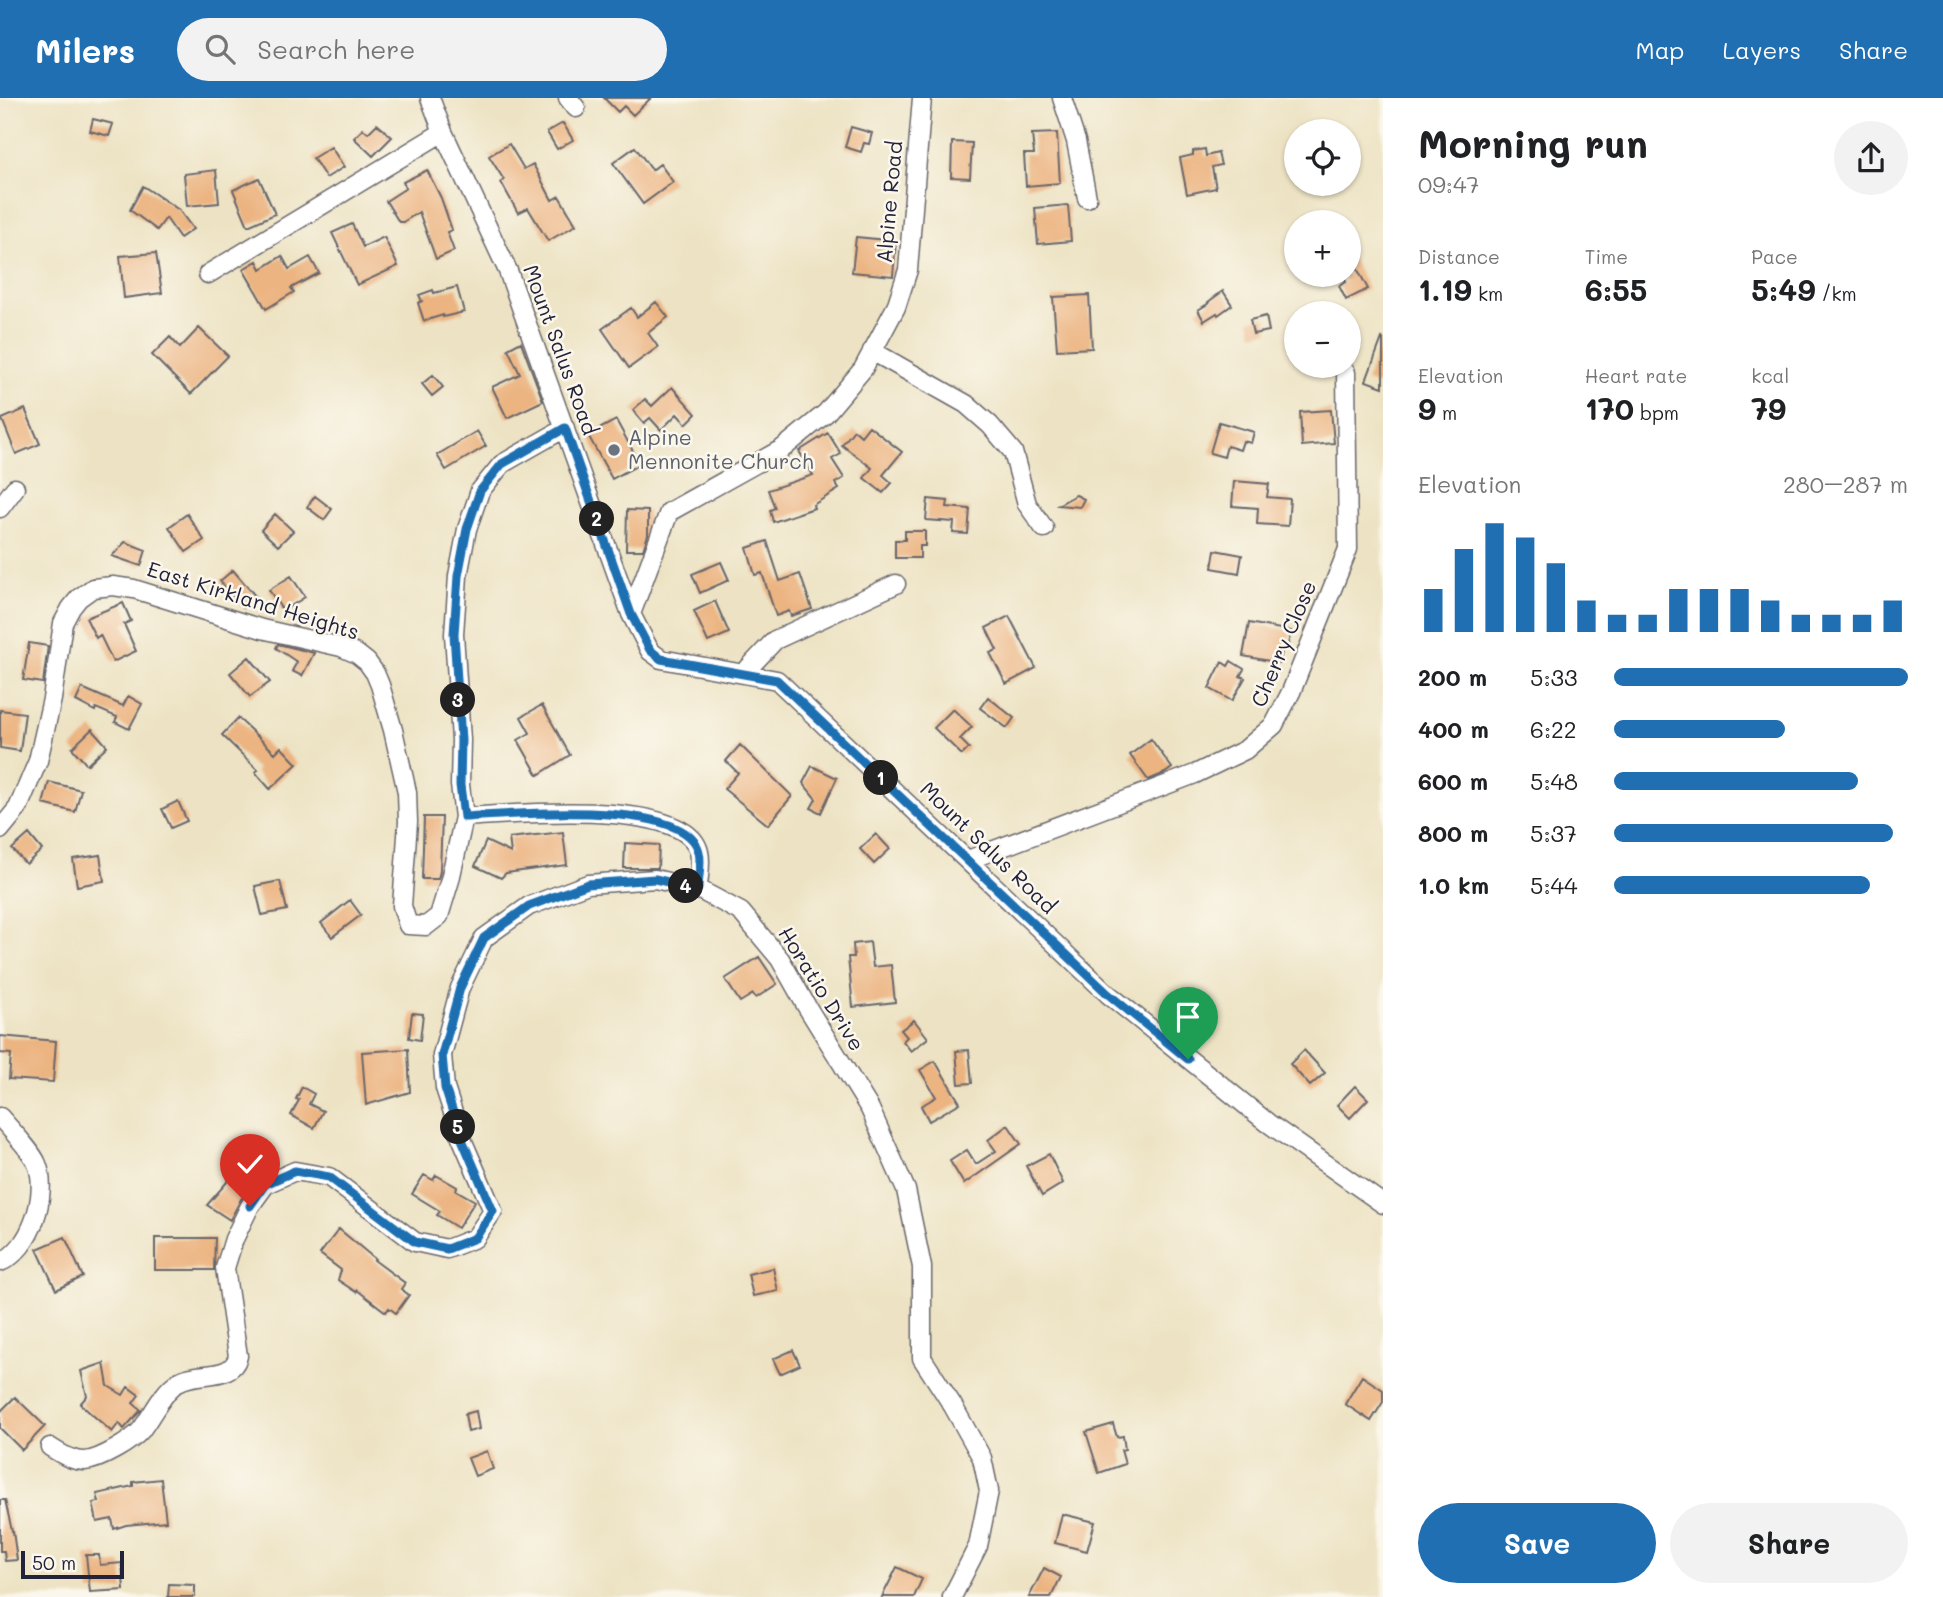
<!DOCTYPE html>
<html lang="en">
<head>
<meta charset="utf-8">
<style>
  :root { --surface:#fff; --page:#f2f2f2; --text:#202124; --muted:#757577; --accent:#1f6fb2 }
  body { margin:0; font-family:Mali,sans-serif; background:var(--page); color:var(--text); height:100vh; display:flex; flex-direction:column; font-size:26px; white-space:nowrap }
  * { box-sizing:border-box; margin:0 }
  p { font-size:23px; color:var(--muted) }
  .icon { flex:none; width:38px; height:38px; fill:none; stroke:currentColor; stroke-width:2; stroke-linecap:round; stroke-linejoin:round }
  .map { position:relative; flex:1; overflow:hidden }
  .details { display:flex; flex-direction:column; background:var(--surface); width:560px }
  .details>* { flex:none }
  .tools { position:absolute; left:1284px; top:21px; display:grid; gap:14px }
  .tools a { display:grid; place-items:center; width:77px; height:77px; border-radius:50%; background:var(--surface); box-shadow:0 2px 5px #0004; font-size:35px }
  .scale { position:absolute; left:21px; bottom:18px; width:103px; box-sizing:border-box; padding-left:7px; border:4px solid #22223b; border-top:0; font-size:19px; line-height:24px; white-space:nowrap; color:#22223b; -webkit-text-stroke:5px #fbf7ec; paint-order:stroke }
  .pin { position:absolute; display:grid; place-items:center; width:60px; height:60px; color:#fff; margin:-72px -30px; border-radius:50% 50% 50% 0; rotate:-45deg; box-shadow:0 0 7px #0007 }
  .pin .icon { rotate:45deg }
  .km { position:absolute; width:35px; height:35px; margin:-18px; border-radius:50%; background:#222; color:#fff; font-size:19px; line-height:35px; text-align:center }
  .round { display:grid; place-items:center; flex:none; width:74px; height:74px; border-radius:37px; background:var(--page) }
  .head { display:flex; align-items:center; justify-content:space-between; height:119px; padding:0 35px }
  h1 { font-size:38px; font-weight:700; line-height:52px }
  .stats { display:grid; grid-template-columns:repeat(3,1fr); gap:10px; height:119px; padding:7px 35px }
  .stats div { display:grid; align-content:center }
  .stats b { font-size:30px; font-weight:700 }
  .stats small { font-size:19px; font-weight:400 }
  .stats p { font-size:19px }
  .chart { height:196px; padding:14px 35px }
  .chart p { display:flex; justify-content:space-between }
  .chart svg { width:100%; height:126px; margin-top:7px; stroke:var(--accent); stroke-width:6 }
  .action { display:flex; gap:14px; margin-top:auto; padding:14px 35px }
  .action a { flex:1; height:80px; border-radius:42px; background:var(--accent); color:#fff; font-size:28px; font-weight:700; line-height:80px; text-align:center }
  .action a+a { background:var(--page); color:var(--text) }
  ul { padding:0 35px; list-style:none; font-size:23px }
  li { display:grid; grid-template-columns:112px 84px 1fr; align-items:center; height:52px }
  li i { height:18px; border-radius:9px; background:var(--accent) }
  header { display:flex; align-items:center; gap:42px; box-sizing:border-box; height:98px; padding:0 35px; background:var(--accent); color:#fff }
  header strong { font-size:33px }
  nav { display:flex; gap:38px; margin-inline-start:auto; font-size:24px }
  .search { width:490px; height:63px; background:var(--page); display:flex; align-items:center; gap:18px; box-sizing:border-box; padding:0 24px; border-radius:38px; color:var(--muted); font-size:26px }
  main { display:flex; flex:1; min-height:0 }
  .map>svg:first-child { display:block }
  .building { fill:#ecb481 }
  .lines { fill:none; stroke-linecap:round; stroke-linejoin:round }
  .minor-casing { stroke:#69666b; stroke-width:21 }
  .minor { stroke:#fff; stroke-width:18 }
  .route-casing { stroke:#fff; stroke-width:14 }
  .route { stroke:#1f6fb2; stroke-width:9 }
  .worship-dot { fill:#6b7280; stroke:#fbf7ec; stroke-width:2.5 }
  .labels { text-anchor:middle; stroke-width:5; stroke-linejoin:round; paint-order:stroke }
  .street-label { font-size:21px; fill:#22223b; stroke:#fbf7ec }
  .worship-label { font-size:21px; fill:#5b616d; stroke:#fbf7ec; text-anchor:start }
</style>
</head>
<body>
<header>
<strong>Milers</strong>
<div class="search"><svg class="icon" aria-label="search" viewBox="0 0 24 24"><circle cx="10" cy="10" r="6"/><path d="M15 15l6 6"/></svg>Search here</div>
<nav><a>Map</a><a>Layers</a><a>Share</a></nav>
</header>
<main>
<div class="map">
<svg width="1383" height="1499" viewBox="0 0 1383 1499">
  <rect width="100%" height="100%" fill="#fbf7ec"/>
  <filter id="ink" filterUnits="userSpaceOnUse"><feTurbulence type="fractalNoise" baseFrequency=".0143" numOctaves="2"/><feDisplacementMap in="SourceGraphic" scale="14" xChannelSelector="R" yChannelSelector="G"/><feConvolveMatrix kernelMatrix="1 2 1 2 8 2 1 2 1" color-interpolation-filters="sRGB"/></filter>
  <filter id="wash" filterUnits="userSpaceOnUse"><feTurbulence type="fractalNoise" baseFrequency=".00686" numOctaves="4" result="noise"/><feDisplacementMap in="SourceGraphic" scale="28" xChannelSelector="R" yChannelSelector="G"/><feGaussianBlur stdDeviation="1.57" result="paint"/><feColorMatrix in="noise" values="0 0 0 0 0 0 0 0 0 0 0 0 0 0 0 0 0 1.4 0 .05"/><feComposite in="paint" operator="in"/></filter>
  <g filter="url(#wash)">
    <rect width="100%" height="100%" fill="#ede3c4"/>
    <g id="blocks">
      <path class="building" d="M604,0H651L633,17L624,8L618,14Z
        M93,21L113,26L109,38L90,33Z
        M563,25L573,42L557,51L547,34Z
        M377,26L392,39L373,58L354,40L363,31L368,35Z
        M851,29L872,35L869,46L864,45L861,54L845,49Z
        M1057,35L1060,85L1026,88L1024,56H1034L1032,36Z
        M952,44L972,45L970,80L951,79Z
        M509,46L524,71L533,66L552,102L559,98L576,127L548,143L528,110L518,115L501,84L504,82L489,58Z
        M331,49L344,69L326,80L313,60Z
        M635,49L652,72L660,66L673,84L643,106L613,65Z
        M1205,51L1206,58L1218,55L1221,67L1212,69L1216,90L1187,96L1180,60L1193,57V53Z
        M216,72L219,105L187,108L184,76Z
        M427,72L441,100L452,132L447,134L454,153L436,161L419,114L403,124H399L386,103L406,90L403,84Z
        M259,80L275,116L248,128L233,92Z
        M143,88L179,112L193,131L180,140L166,120L157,132L130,112Z
        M1068,107L1071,143L1038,146L1035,110Z
        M352,126L363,149L384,139L398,168L357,187L332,135Z
        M856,139L896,143L893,178L852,174Z
        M156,155L162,195L124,200L120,158Z
        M1349,155L1368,191L1346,202L1339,188L1346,184L1343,177H1349Z
        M282,158L289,171L310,159L319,175L291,190L294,194L266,211L243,171L257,163L261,171Z
        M457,189L464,214L443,219V217L424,223L418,205L422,203L419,197L433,192L434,195Z
        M1223,193L1232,207L1218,217L1217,215L1204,223L1198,212L1209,205L1208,204Z
        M1089,197L1092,250L1057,252L1053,199Z
        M656,204L668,219L648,235L658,249L629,270L602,231L631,210L637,219Z
        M1266,218L1269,233L1253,236L1250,222Z
        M199,230L228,258L191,296L152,257L170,239L180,250Z
        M1382,240L1383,241V289L1366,283Z
        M521,244L543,303L507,320L492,289L520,276L508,251Z
        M433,277L443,289L432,298L422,286Z
        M672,289L696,316L686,326L677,316L661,332L650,320L644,325L633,312L645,301L652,308Z
        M25,311L40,346L16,356L2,321Z
        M1331,312L1334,345L1302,348L1300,314Z
        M616,322L640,366L612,381L588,337Z
        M1219,324L1254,334L1251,345L1243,343L1240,352L1227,348L1224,359L1210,355Z
        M869,328L902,354L883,377L892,385L883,395L864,380L872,370L842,347L854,332L861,338Z
        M477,333L486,348L446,372L437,357Z
        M828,335L841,356L832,361L844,380L835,385L839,391L813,407L814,410L773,424L770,412L775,410L768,392L813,377L799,353Z
        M1234,383L1269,386L1267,399L1290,401L1288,428L1257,426L1258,410L1232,408Z
        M1076,397L1084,401L1080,409L1058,407Z
        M315,398L332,411L324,422L307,409Z
        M928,401L948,403L947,409L970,411L968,436L953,435L954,424L926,422Z
        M627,412L648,413V437L643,452H626Z
        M187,416L204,442L186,454L169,429Z
        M275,416L293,433L278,448L261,432Z
        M905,433H925V448H920V460H895V442H905Z
        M767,443L780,483L800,476L812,511L791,518L789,513L776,518L762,475L755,477L747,450Z
        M125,444L146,452L141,468L112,458Z
        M1215,452L1242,457L1239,475L1212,470Z
        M721,464L729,482L700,495L692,476Z
        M233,472L256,499L243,510L220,483Z
        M291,478L305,499L283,513L269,492Z
        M715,503L729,535L708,544L694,513Z
        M123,505L131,523L124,526L136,553L113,564L100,537L96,540L86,520Z
        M1009,518L1036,570L1006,586L990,555L997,552L986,530Z
        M1249,525L1291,533L1288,547L1283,546L1280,565L1243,558Z
        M29,545L48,548L43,585L23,582Z
        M278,546L314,555L302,578L292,573L297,564L276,550Z
        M249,559L270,584L250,599L230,575Z
        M1231,563L1244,571L1240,578L1245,580L1232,603L1209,590L1222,564L1228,568Z
        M82,590L123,608L128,598L142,606L129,631L115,624L117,619L96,610L95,613L76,603Z
        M988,599L1014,620L1007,630L980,610Z
        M542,607L570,657L538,677L518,642L530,635L521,619Z
        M953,611L972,629L960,641L969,650L962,657L934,630Z
        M0,612L25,615L20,653L0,650Z
        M238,620L275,655L281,649L297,666L270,691L255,674L258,672L222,637Z
        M92,631L107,648L87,667L72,650Z
        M1151,641L1172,670L1165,675L1148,682L1130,657Z
        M740,647L792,698L768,727L724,691L738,675L726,663Z
        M812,668L837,680L821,715L811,710L816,701L803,685Z
        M49,684L81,692L75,714L43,706Z
        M178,703L187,723L171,730L162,711Z
        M424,719H442L440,773L438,781H422Z
        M563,734L567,767L506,775L501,780L475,768L486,743L511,755L509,740Z
        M29,736L42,752L26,766L12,751Z
        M876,736L890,751L874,766L860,751Z
        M625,745L659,747L658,770H624Z
        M100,757L104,783L77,788L73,761Z
        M280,783L287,812L262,817L255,788Z
        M350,802L361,817L332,839L321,825Z
        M870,844L873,869L891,867L895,904L853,909L848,859H854L853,846Z
        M759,859L777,886L756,900L753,896L740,904L725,881Z
        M412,915L423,916L420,942L409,940Z
        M914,922L928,940L911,953L903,943L907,939L901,932Z
        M0,938L56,943L53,984L9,981L11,956L0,955Z
        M408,951L410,994L366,1007L362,954Z
        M969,952L972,985L959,986L956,953Z
        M1304,952L1325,975L1310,988L1290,966Z
        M935,963L960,1005L929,1023L921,1008L936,999L920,972Z
        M1355,988L1368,1001L1350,1020L1337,1007Z
        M302,989L314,996L309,1006L323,1013L314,1030L291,1017L299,1002L296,1001Z
        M1008,1027L1021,1046L964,1086L950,1063L967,1052L976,1066L996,1053L988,1042Z
        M253,1054L267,1067L241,1101L230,1122L207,1107Z
        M1049,1056L1063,1085L1042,1098L1026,1068Z
        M424,1077L433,1082L436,1077L457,1089L456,1092L475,1103L458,1130L437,1117L440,1113L412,1096Z
        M339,1131L375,1161L374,1162L405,1185L401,1191L409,1197L396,1215L389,1210L386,1214L357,1192L356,1194L338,1182L341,1172L320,1156Z
        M65,1139L83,1179L56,1192L37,1151Z
        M155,1140H215L214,1172H155Z
        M773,1170L778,1193L753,1198L748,1176Z
        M793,1252L800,1267L780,1276L773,1261Z
        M104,1265L108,1288L123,1297L128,1289L139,1297L133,1305L141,1312L124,1331L119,1325L112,1334L80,1306L87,1298L81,1273Z
        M1362,1278L1383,1292V1304L1371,1323L1345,1306Z
        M15,1299L45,1328L22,1352L0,1330V1314Z
        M476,1313L479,1331L468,1334L465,1316Z
        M1113,1326L1117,1339L1123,1338L1125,1351L1121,1352L1125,1366L1099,1375L1086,1334Z
        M487,1353L493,1371L475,1378L468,1360Z
        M161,1381L166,1423L126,1427L114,1431L112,1421L97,1424L93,1405L99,1404L97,1396L133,1388V1384Z
        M0,1402H5L12,1433H13L17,1462L5,1463L4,1453H0Z
        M1062,1416L1095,1424L1087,1453L1055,1445Z
        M86,1457H99L100,1467L122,1465L124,1492L90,1494Z
        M897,1469L922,1481L914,1499H882Z
        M1044,1470L1061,1479L1051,1499H1029Z
        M169,1486L195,1487V1499H168Z"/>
    </g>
  </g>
  <g filter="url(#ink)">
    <use href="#blocks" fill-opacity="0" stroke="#69666b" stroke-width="2"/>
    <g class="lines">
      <defs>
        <path id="minor" d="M430,0L443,34L508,173L631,516L650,553L661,561L777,582L1108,896L1268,1025L1383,1106
          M568,0L576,10
          M1062,0L1076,43L1087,100
          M208,176L443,34
          M872,253L966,306L990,327L1013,354L1027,406L1044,430
          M0,410L15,390
          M631,516L669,414L782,351L826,315L863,271L896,209L908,172L922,0
          M744,575L775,542L896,486
          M464,719C506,717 687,698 699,754C702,765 698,780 698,791
          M0,732L18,710L38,663L52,601L63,525L71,510L79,500L93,490L113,488L134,491L262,531L341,549L357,556L367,564L375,575L380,587L393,632L407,694L408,724L402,808L408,827L426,828L439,818L450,782L464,719L460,687L461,642L454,536L458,478L467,431L480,393L502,366L565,330
          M968,762L1195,676L1245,652L1274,627L1291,594L1348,451L1346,274
          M0,1019C10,1031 32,1053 37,1066C49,1095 31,1153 0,1164
          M50,1349C61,1356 72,1363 85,1363C100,1362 132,1343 141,1332C152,1318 163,1293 178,1284C196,1272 232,1284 238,1258L225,1170L234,1141L250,1108L266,1086L295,1073L329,1079L415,1144L447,1151L475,1140L493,1113L461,1039L445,990L442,957L460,890L484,840L529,808L588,786L655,781L698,791L741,814L780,861L807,909L870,1011L906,1092L922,1169V1260L953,1308L982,1360L989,1393L978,1448L952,1499"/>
      </defs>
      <use href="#minor" class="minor-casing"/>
      <use href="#minor" class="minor"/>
    </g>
  </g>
  <g class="lines" filter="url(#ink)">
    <defs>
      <path id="route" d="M250,1108L265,1086L295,1073L329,1079L415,1144L447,1151L475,1140L493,1113L461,1039L445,990L442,957L460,890L484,840L529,808L588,786L655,781L698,791C698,780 702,765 699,754C687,699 506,717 464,719L460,687L461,642L454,536L458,478L467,431L480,393L502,366L565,330L631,516L650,552L661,561L777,582L1108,896L1188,961"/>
    </defs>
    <use href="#route" class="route-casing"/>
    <use href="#route" class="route"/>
  </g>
  <circle class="worship-dot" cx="614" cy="352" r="7"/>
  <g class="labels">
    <g class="street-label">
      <text transform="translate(890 104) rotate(-85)" y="7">Alpine Road</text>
      <text transform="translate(560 252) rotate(70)" y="7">Mount Salus Road</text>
      <text transform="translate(253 503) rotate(17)" y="7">East Kirkland Heights</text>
      <text transform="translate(1284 546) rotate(-67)" y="7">Cherry Close</text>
      <text transform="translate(988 750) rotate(44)" y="7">Mount Salus Road</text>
      <text transform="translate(821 891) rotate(58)" y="7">Horatio Drive</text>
    </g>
    <g class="worship-label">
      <text x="628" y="347">Alpine<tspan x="628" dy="24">Mennonite Church</tspan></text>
    </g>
  </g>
</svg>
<div class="tools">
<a><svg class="icon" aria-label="locate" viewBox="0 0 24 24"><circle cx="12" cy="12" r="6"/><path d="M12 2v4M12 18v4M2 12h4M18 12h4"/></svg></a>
<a>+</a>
<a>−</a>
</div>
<div class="scale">50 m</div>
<div class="pin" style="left:1188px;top:961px;background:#1e9e55"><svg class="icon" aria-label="arrive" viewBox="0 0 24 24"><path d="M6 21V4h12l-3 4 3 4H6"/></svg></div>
<div class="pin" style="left:250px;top:1108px;background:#d93025"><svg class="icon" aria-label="check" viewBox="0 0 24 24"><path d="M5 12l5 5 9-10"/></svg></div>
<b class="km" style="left:881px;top:680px">1</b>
<b class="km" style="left:597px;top:421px">2</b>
<b class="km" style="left:458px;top:602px">3</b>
<b class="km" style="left:686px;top:788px">4</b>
<b class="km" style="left:458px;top:1029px">5</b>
</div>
<section class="details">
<div class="head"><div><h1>Morning run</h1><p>09:47</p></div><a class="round"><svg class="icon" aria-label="share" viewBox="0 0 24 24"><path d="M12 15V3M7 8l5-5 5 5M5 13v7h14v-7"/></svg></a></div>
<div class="stats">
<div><p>Distance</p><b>1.19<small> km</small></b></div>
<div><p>Time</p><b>6:55</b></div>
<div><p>Pace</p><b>5:49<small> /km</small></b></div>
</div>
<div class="stats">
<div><p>Elevation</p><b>9<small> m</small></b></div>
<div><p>Heart rate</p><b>170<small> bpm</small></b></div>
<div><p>kcal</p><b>79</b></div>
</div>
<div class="chart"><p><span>Elevation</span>280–287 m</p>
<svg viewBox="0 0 160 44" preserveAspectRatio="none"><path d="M5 44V29M15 44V15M25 44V6M35 44V11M45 44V20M55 44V33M65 44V38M75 44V38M85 44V29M95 44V29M105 44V29M115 44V33M125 44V38M135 44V38M145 44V38M155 44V33"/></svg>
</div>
<ul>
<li><b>200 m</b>5:33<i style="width:100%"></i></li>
<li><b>400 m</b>6:22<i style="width:58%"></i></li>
<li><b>600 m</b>5:48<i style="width:83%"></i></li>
<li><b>800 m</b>5:37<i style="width:95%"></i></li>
<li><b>1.0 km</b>5:44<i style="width:87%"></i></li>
</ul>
<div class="action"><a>Save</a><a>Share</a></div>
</section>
</main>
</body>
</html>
